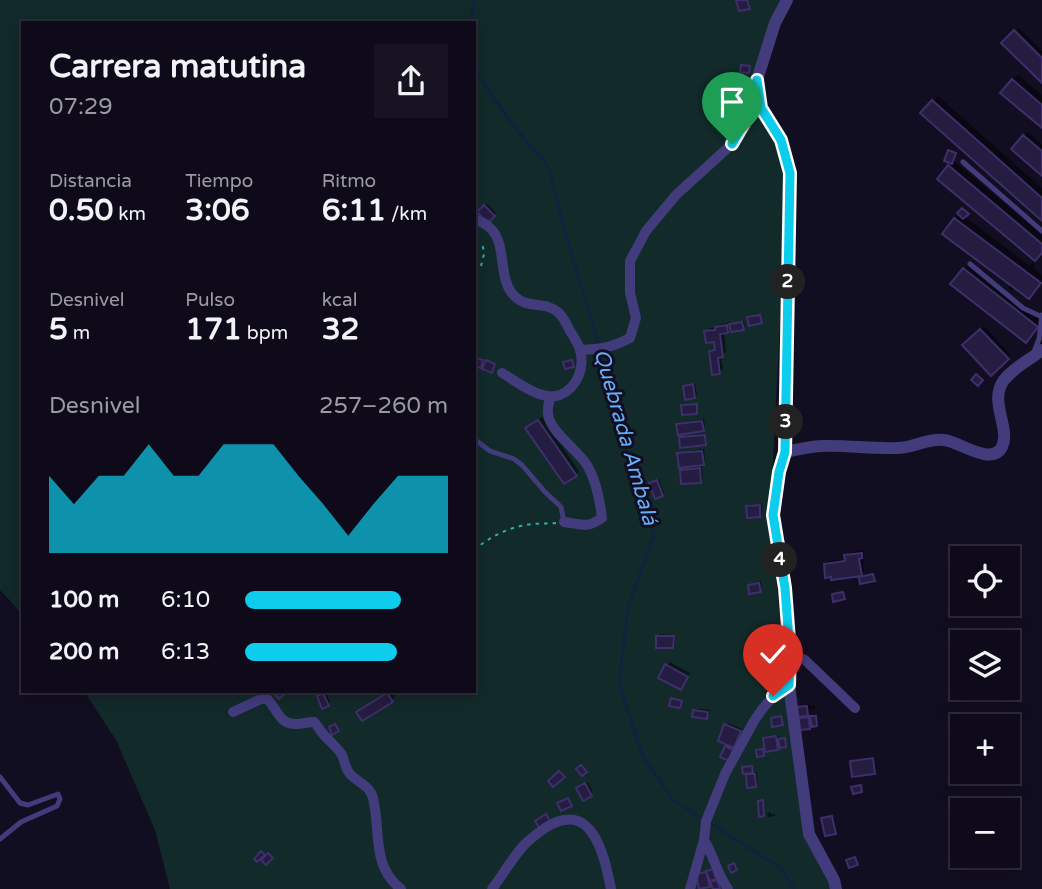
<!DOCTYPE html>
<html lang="es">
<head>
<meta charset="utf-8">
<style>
  :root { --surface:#0e0a19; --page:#171322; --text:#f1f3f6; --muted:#9b9aa2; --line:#2e2b38; --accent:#0ecceb }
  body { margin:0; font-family:"Varela Round",sans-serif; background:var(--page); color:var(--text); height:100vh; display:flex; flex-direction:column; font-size:26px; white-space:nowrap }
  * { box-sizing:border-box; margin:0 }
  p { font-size:23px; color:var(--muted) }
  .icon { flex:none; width:38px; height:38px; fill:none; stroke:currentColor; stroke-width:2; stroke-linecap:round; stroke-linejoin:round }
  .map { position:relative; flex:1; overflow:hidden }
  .sheet { position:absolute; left:21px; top:21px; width:455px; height:672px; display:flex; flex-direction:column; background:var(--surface); border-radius:0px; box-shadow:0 4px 18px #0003,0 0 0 2px var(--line) }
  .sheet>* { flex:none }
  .buttons { position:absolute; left:950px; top:546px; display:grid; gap:14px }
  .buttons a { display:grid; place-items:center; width:70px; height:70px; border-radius:0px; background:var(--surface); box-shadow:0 4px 18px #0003,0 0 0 2px var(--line); font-size:35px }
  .pin { position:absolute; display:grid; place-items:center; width:60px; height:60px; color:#fff; margin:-72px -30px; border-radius:50% 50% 50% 0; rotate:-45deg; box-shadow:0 0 7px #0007 }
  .pin .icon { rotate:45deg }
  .km { position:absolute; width:35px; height:35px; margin:-18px; border-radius:50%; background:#222; color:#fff; font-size:19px; line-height:35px; text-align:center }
  .round { display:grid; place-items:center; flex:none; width:74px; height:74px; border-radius:0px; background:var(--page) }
  .overview { display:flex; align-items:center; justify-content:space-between; height:119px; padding:0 28px }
  h1 { font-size:32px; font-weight:800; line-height:52px }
  .metrics { display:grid; grid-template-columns:repeat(3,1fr); gap:10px; height:119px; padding:7px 28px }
  .metrics div { display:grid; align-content:center }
  .metrics b { font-size:30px; font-weight:800 }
  .metrics small { font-size:19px; font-weight:400 }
  .metrics p { font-size:19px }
  .chart { height:196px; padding:14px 28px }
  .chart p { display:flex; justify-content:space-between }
  .chart svg { width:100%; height:126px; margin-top:7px; fill:var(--accent); opacity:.7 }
  ul { padding:0 28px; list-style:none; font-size:23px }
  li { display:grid; grid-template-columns:112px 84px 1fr; align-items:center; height:52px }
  li i { height:18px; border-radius:9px; background:var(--accent) }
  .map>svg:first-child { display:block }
  .green { fill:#122a2a }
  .shadow { fill:#0007 }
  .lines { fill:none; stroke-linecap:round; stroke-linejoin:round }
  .stream { stroke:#102243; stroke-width:2.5 }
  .building { fill:#251c41; stroke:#3e2f6b; stroke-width:2 }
  .path { stroke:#35acaa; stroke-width:2; stroke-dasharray:3.5 5; stroke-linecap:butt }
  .service { stroke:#423c7d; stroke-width:5 }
  .minor { stroke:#423c7d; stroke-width:10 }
  .tertiary { stroke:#423c7d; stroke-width:12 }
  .route-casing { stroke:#fff; stroke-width:14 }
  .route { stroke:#0ecceb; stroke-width:9 }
  .labels { text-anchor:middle; stroke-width:6; stroke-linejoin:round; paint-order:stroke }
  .water-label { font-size:21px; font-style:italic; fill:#65adf6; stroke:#120e21 }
</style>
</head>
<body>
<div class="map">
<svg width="1042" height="889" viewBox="0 0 1042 889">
  <rect width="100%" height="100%" fill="#120e21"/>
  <path class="green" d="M0,0H787L757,80L761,108L788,173L770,515L783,651L806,836L833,889H170L155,830L116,740L84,691H474V23H23V615L0,590Z"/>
  <path class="shadow" d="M1019,28L1042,51V81L1004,43Z
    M1018,75L1042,95V126L1013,80Z
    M938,96L1042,188V219L923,113Z
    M1028,132L1042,145V174L1013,149Z
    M950,151L956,153L953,160L1042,235V251L940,178L953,163L947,160Z
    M487,204L496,213L488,221L479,212Z
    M964,209L968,213L964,216L1030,266L1032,262L1035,264L1033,268L1042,275V280L1034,292L1015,287L1012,291L1008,288L1011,284L944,234Z
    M969,264L1042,321L1031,336L964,269Z
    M744,321L745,326L743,328L732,327L728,332H724L726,352L721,357L723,369L719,373L711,352L715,348L716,340L706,332L710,328L717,327L721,324L731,322V325L734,323Z
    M984,326L1011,355L991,374L965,345Z
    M695,383L697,395L694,397L685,386L687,384Z
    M542,417L579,471L576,475L531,425Z
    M704,419L705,428L703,430L678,425L680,423Z
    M685,433V435L706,434L707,442L705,444L680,438Z
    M704,449L705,461L703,463L693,464L694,467H702L703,479L700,481L682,470L687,465L679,454L682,452Z
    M659,479L664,493L662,495L651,483Z
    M750,504H762V514L760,516L748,506Z
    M865,550V553L863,556L864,570L861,574L825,565L829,561L847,559L846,555L850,552Z
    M761,581L762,588L760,590L750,585L752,583Z
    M660,634L675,635V644L673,647L658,636Z
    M670,662L690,673L681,688L666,666Z
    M389,691H392L395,697L392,700L358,712Z
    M326,692L330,702L328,704L321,694Z
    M809,705V706L815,705V709L810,710V717L816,716L817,724L801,728L798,708L800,706Z
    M697,709L710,710L709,715L707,717L695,711Z
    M728,723L742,729L731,757L727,747L730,744L726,725Z
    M778,735L779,740L785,739V745L780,746L777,749L763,751L764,754L759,750L767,749L765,739L767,736Z
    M875,757L876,770L874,772L852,761L854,759Z
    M752,766L753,773L757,772L758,783L755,785L747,775L751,771L744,767Z
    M588,782L593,792L591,794L580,786Z
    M771,812V814H775V816L768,817L767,813Z
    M834,817L837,830L835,832L824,819Z"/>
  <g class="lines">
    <path class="stream" d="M470,23L475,0
      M474,61L476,72L513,125L549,168L562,222L599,345
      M601,351L619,422L654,534L628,607L619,684L643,757L674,801L704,820
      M710,823L782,869L794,889"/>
  </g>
  <path class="building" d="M736,0H747L750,9L739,11Z
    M1014,30L1042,58V83L1001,43Z
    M741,65L750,66L749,73L740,72Z
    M739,75L749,78L748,84L738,81Z
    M1012,79L1042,105V128L1000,93Z
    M733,96L742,100L740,105L731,100Z
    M932,100L1042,198V221L920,113Z
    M725,111L736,116L734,120L723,115Z
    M1023,135L1042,151V176L1011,149Z
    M948,150L956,153L952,164L944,161Z
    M948,165L1042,244V253L1035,261L937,179Z
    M484,205L495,216L488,223L477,212Z
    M962,208L969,214L963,219L957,213Z
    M954,218L1041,283L1029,299L942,234Z
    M963,268L1038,327L1026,343L950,284Z
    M760,315L762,323L749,326L747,317Z
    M742,322L744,330L731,332L729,324Z
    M727,325L728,333L720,334L723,357L718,358L720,374L712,375L709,351L715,350L714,342L706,343L704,331L715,330V327Z
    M980,329L1009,359L991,376L962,345Z
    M475,358L483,360L481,368L474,366Z
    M486,360L495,364L492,373L482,369Z
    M572,360L574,367L565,369L563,362Z
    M976,374L983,380L978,386L971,380Z
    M693,384L695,398L685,400L683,386Z
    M697,404V414L682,415L681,405Z
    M538,420L577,476L564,484L525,428Z
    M702,421L704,431L678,435L676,424Z
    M705,435L706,445L680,448L679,437Z
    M702,451L704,465L679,468L677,453Z
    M700,468L701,483L681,484L680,470Z
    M657,480L663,496L655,499L649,483Z
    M760,505V517L747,518L746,506Z
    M862,553V558L859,559L862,576L831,580V577L825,578L824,564L845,561L844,555Z
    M873,574L875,581L860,584L859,577Z
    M759,583L761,592L749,594L748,585Z
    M843,592L845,599L833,602L832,594Z
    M656,636H674L673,648H656Z
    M665,664L688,677L681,690L658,678Z
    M272,691H288L279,699Z
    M323,693L329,706L322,709L317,696Z
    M387,693L393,702L362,721L356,712Z
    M671,698L682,701L680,708L669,706Z
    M807,706L808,716L797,717L796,707Z
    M693,710L708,712L707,719L692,717Z
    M781,716L783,725L772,727L771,718Z
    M810,716H816L817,726L812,727Z
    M809,717L810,729L799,730L798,718Z
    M335,724L339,731L332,735L329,727Z
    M724,724L741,731L734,748L718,741Z
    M776,736L778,750L765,752L763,738Z
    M785,738L786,747L780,748L778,739Z
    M725,746L733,750L729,761L720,757Z
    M763,749L764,756L757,757L756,750Z
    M873,758L875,774L852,777L850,761Z
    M581,765L587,772L582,776L576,769Z
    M752,766L753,773L743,774L742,767Z
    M559,771L565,777L553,787L548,781Z
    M746,774H755L756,787L747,788Z
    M585,783L592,796L583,801L576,788Z
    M861,785L862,792L853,794L851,787Z
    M568,798L572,806L561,811L557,803Z
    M763,800L764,816L759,817L758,801Z
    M546,814L551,823L540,829L535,821Z
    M832,816L836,834L825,836L821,818Z
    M261,851L265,855L257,862L254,859Z
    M268,853L273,858L266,865L261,860Z
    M855,857L858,865L849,868L846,860Z
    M734,863L737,870L731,873L728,866Z
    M713,869L716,879L710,881L706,871Z
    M706,872L710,887L699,889L696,874Z
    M717,880L720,889H713L710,882Z"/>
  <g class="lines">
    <path class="path" d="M474,244L483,247L484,254L481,266
      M474,550C490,537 507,528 526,525C536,523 546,524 556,523"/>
    <path class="service" d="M963,162L1042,231
      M970,264L1023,308L1042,317
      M1034,352L1039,339L1042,315
      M474,439L490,451L514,459L522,465L545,492L561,507L564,522
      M0,777L20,803L28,805L58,794L60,799L57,806L21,822L0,839"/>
    <path class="minor" d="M474,219C479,221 485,223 489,227C507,242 498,273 511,292C526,312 544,299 559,313C564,318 567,325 570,331C574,337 578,343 580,350C585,368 577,388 560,395C541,402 518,382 502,373
      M580,350C602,349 610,348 630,338L636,318L630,293V261L646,231L676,195L732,144L747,118L756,82
      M550,398C549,403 547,408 548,414C550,432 578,450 587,465C596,480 600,501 602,518C586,529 582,524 564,522
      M790,653L805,660L855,708
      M233,712L261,699H267C278,709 278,724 296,724C302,724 308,722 314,722C318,726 320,731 324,735C330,742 337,747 342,755C345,762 345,769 351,775C359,783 370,786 373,798C381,830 371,866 401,889
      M704,840C714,856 717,874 728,889
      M492,889C503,875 512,858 524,845C530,839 538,833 545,828C592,798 604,854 611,889
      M690,889L704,840L706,821L725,774L754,721L763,708L773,697L789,685"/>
    <path class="tertiary" d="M787,0L775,23L757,80L761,108L781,140L790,173L785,452L779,472L773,515L785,588L790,653L789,685L809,834L834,880L836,889
      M785,452C797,450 810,446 822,446C847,445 872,449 897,448C913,448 927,438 944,440C959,441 991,467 1002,447C1011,428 988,401 1004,380C1014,367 1030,360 1042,350"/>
  </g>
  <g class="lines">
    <defs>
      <path id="route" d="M732,144L747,118L757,80L761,108L781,140L790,173L785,452L779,472L773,515L785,588L790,653L789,685L773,696"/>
    </defs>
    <use href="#route" class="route-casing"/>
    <use href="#route" class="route"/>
  </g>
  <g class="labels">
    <g class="water-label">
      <text transform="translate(626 437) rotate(74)" y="7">Quebrada Ambalá</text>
    </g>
  </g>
</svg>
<div class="buttons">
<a><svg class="icon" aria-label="locate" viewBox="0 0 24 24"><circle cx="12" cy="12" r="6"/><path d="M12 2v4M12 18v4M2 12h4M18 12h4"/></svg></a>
<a><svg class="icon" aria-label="layers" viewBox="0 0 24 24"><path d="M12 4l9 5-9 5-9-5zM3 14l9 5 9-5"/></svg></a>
<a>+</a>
<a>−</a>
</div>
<div class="pin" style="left:732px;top:144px;background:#1e9e55"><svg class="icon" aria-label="arrive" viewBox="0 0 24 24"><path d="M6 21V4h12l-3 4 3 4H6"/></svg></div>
<div class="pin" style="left:773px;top:696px;background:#d93025"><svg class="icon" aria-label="check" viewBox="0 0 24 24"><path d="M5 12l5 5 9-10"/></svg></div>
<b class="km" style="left:788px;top:282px">2</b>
<b class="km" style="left:786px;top:422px">3</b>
<b class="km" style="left:780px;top:560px">4</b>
<section class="sheet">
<div class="overview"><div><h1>Carrera matutina</h1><p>07:29</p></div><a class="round"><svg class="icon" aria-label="share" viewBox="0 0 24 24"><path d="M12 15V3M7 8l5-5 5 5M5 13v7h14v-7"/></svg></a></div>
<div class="metrics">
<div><p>Distancia</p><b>0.50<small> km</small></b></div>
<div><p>Tiempo</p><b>3:06</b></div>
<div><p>Ritmo</p><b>6:11<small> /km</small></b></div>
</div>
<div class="metrics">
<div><p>Desnivel</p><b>5<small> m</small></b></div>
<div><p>Pulso</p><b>171<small> bpm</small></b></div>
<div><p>kcal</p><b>32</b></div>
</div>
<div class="chart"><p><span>Desnivel</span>257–260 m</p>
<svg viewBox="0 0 160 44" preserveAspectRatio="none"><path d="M0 44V17L10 27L20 17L30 17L40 6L50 17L60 17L70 6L80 6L90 6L100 17L110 27L120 38L130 27L140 17L150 17L160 17V44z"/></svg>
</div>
<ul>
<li><b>100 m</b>6:10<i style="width:77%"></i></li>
<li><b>200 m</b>6:13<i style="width:75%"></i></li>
</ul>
</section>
</div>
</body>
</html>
